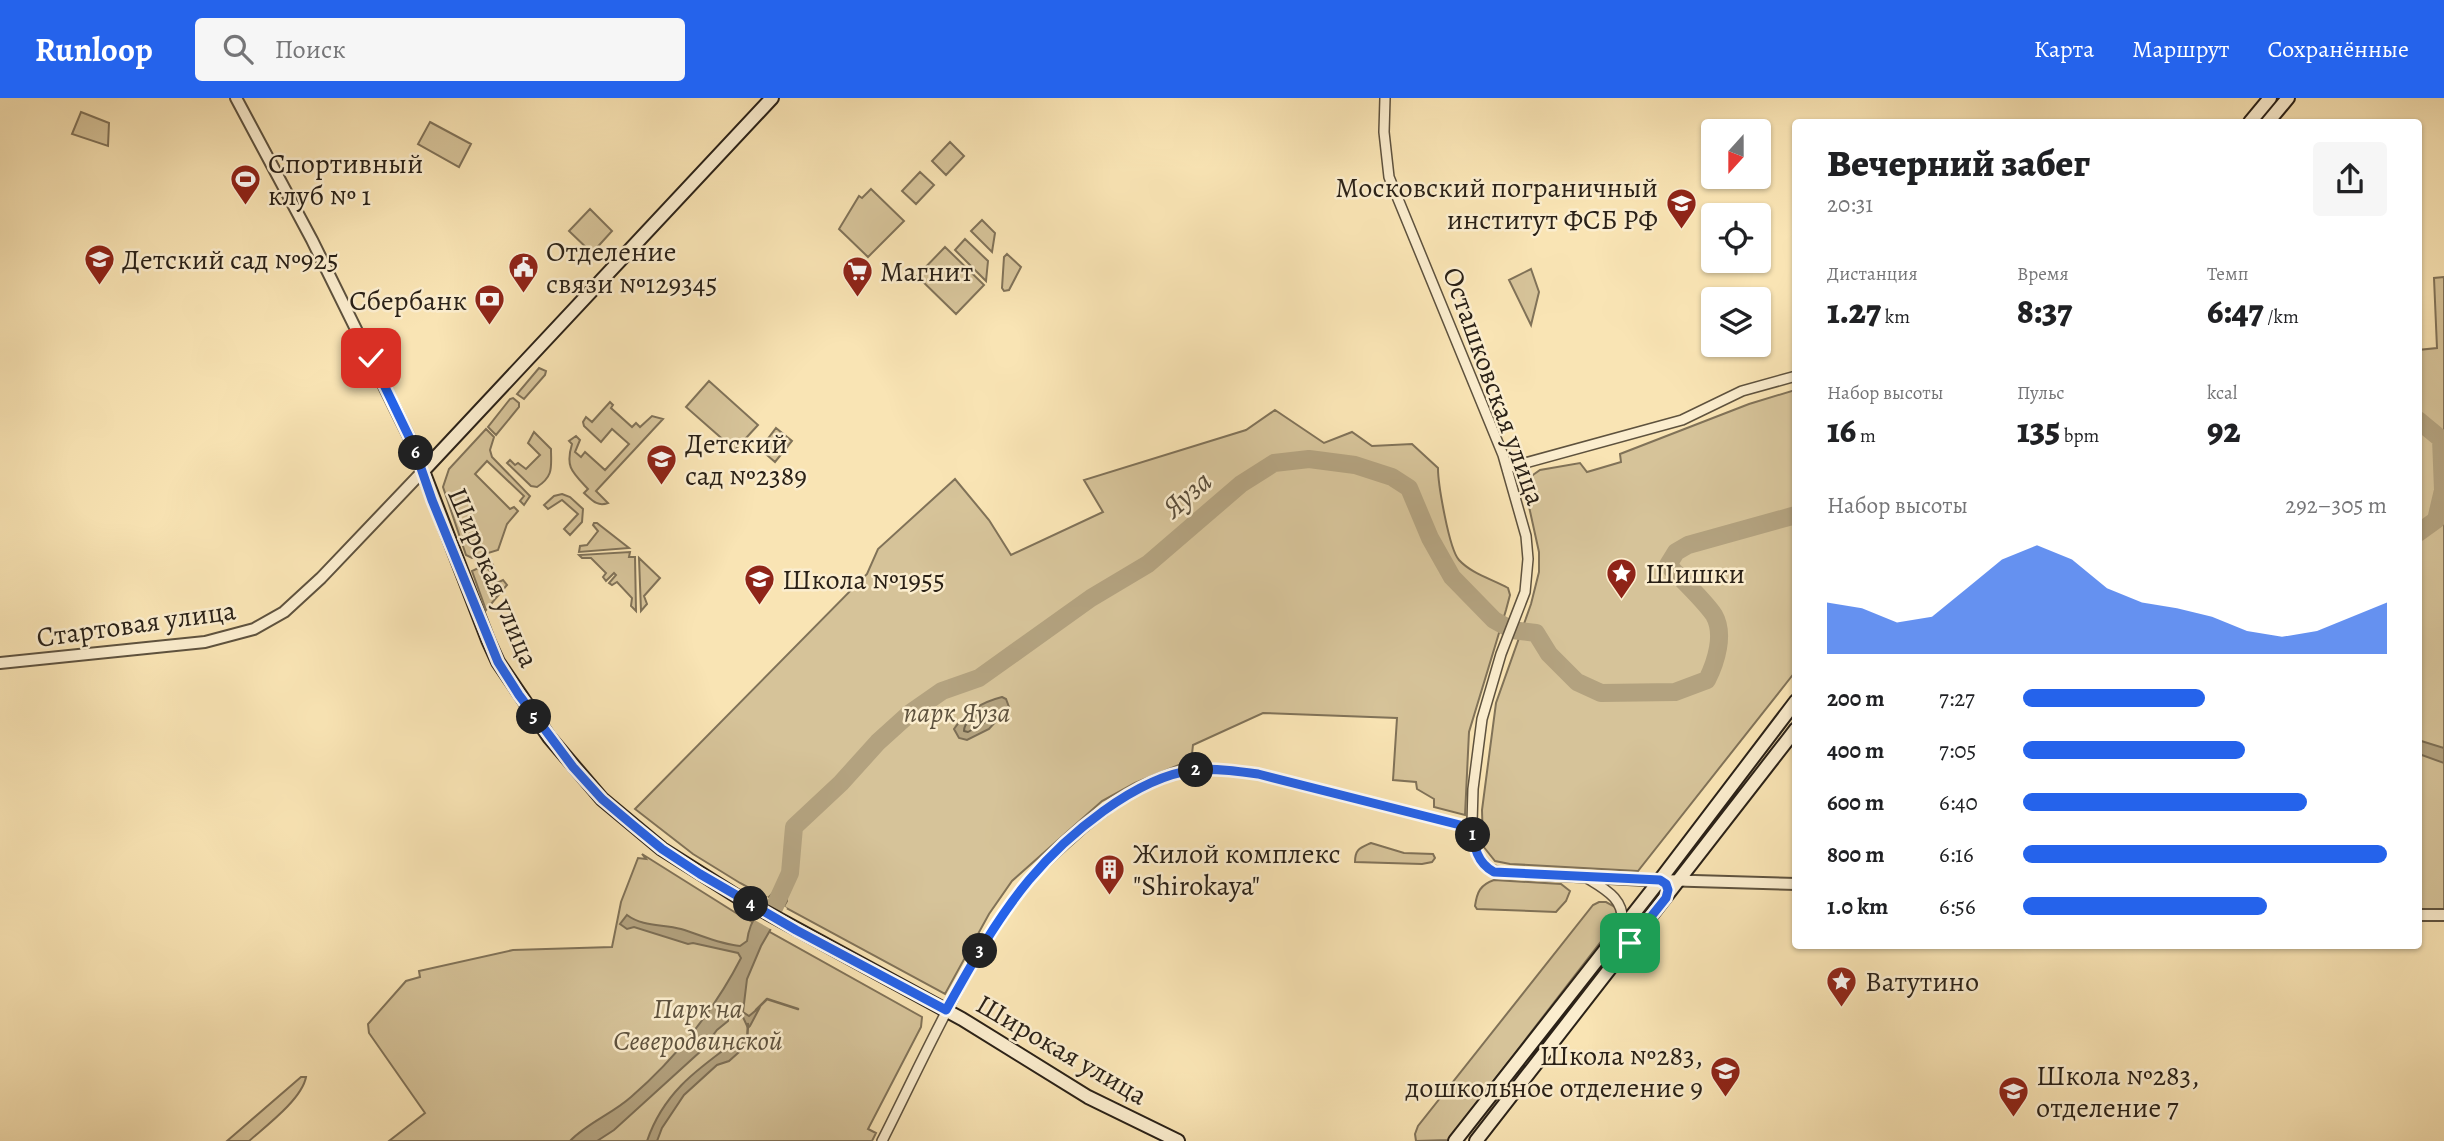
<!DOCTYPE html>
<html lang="ru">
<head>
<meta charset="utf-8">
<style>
  :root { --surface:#fff; --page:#f6f6f6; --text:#202124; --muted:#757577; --accent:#2563eb }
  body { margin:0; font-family:Alegreya,serif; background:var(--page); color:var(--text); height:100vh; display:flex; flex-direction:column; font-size:26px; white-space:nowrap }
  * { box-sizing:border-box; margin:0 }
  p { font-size:23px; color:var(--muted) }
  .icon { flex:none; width:38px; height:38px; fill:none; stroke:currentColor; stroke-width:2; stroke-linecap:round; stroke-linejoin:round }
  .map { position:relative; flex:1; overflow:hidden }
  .side { position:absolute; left:1792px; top:21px; width:630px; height:830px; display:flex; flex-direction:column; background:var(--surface); border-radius:7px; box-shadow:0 2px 5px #0004 }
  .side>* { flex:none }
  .needle { width:46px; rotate:201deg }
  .fabs { position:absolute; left:1701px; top:21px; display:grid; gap:14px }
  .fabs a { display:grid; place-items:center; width:70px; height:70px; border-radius:7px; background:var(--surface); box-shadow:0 2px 5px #0004; font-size:35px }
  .pin { position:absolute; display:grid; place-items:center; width:60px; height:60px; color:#fff; margin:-30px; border-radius:14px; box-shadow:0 4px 10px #0006 }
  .km { position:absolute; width:35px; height:35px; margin:-18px; border-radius:50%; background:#222; color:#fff; font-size:19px; line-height:35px; text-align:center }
  .round { display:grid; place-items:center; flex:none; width:74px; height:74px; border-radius:7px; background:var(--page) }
  .overview { display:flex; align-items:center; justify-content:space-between; height:119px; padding:0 35px }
  h1 { font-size:38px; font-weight:800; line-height:52px }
  .stats { display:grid; grid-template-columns:repeat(3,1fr); gap:10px; height:119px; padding:7px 35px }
  .stats div { display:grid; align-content:center }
  .stats b { font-size:35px; font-weight:800 }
  .stats small { font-size:19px; font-weight:400 }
  .stats p { font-size:19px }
  .chart { height:196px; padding:14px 35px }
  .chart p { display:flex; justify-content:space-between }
  .chart svg { width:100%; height:126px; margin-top:7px; fill:var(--accent); opacity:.7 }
  ul { padding:0 35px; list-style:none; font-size:23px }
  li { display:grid; grid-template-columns:112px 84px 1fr; align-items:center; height:52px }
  li i { height:18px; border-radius:9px; background:var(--accent) }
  header { display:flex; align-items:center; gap:42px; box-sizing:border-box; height:98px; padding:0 35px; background:var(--accent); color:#fff }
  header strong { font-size:33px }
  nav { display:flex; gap:38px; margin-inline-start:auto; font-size:24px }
  .search { width:490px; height:63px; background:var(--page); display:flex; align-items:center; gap:18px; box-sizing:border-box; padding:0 24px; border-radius:7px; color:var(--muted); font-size:26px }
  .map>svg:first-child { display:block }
  .green { fill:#d6c399; stroke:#807258; stroke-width:2 }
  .water { fill:#b3a27f; stroke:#7c6e55; stroke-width:2 }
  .pier { fill:#f9e4b4 }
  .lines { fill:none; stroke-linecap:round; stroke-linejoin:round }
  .shore { stroke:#6e624b; stroke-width:2 }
  .stream { stroke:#7c6e55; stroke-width:2.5 }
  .river { stroke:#b3a27f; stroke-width:18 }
  .minor-casing { stroke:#5e523e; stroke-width:12 }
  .tertiary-casing { stroke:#5e523e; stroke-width:14 }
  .secondary-casing { stroke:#2a2117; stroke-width:16 }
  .minor { stroke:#fbedce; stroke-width:9 }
  .tertiary { stroke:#fbedce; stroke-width:10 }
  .secondary { stroke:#fbedce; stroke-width:12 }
  .route-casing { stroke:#fff; stroke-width:14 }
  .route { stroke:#2563eb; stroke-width:9 }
  .labels { text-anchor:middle; stroke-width:5; stroke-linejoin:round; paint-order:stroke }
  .poi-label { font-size:28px; fill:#2a2117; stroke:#fbedce; text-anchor:start }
  .street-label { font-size:28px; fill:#2a2117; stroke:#fbedce }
  .park-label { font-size:28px; font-style:italic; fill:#5e523e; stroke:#fbedce }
  .water-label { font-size:30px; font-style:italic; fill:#5a4e3b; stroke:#fbedce }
</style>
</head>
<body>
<header>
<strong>Runloop</strong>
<div class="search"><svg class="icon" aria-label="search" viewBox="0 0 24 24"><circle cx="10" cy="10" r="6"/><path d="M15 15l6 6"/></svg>Поиск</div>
<nav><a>Карта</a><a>Маршрут</a><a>Сохранённые</a></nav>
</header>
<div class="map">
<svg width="2444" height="1043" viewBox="0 0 2444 1043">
  <rect width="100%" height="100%" fill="#f9e4b4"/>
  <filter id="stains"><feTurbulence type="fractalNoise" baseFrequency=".00286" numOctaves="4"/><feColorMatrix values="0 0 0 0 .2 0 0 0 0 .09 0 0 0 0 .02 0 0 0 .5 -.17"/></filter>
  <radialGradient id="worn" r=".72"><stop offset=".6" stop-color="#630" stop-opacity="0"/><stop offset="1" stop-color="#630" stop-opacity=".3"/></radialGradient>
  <path class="green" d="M81,14L109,25L108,48L72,36Z
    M430,24L471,46L459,69L418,46Z
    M950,44L964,58L946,77L932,63Z
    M920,74L934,87L916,106L902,93Z
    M871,91L904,123L868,159L839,131L859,98L862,100Z
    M590,111L612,133L592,155L569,133Z
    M982,122L995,135L992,154L971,133Z
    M965,141L988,163L986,183L955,152Z
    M945,149L984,187L956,216L917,178Z
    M1007,156L1021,169L1009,192L1004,193L1002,190L1004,159Z
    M1531,171L1539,194L1531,227L1509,182Z
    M2444,179V811H2419L2418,252L2437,250L2434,180Z
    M539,270L546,273L545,277L524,301L517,296Z
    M709,283L758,327L735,352L686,309Z
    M1795,292V574L1638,773L1510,766L1495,763L1483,748L1482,712L1496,605L1531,506L1539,474V454L1526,395L1530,379L1540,372L1580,365L1587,374L1621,364L1620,356L1749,306Z
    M513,300L519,305V309L496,337L488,329L510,301Z
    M610,304L613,307L611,310L632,329L636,325L640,329L652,318L663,321L596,393L608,405C597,409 592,402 584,395L588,391C572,374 565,369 572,346L569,343L576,338L580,342L575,354L581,359L585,354L605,372L629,346L612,331L601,344L584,328L583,324L586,319L592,324Z
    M1275,312L1324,345L1352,334L1372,348L1412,346L1438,370C1438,386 1449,451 1459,462C1472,476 1492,481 1508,490L1510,497L1506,512L1469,634L1465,717L1434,709V701L1417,691L1416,684L1393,682L1397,620L1263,615L1193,647L1192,656L1179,667L1135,685L1102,703L1012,783L989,816L945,896L740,785L693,756L635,711L867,476L878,451L955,381L989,422L1011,457L1103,414L1084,382L1246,332Z
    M776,330L792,343L775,364L760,351Z
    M486,331L494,339L490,352L492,359L530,398L524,407L520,403L524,398L487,363L475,376L510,411L514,409L518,413L507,426L498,452L472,460L466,457L443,389L449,371Z
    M534,334L551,351C551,369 554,378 537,389L531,388L507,365L510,362L515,367L518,365L526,371L540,357L528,345Z
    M562,396L570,399L583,411L582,424L570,437L564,431L578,416L562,402L548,411L544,407L554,398Z
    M594,425H597L629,450L579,454L580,448L587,447L598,433L593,427Z
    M630,454L629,459H635L636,513L631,508L632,500L617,484L612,487L609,485L616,477L614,475L606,483L603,479L606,475L591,460H582L579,457Z
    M639,460L660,480L644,498L647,506L641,513Z
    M491,464L493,467L488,470L497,485L503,482L507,487L486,512L472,473Z
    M1371,745L1404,755L1433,756L1435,760L1432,764L1422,766L1355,764C1355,751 1360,750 1371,745Z
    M642,756L736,815L922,919L921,929L868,1031L876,1035L872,1043H389L425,1015L369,935L368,926L406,883L420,879L419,873L513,852L612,849L621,804L638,760L646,761Z
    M1494,782L1561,786L1570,793L1566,803L1556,814L1477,811L1475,808C1477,794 1480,787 1494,782Z
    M1599,804H1606L1617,810L1616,824L1448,1042L1416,1043L1415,1036L1418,1028L1593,807Z
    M301,979H306C302,1001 266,1028 249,1043H227Z"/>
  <path class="water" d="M1002,599L1006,601L1009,609L989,631L967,642L959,640L954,631C966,613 982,604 1002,599Z
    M2418,642L2444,650V665L2419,656Z
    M785,787L787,803L761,848L747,881L743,914L749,918L760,909L750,928L748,930L742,917L731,911L728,913V923L717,932L702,952L614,1032L597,1043H570C587,1025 612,1016 631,999C675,961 715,911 741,860L738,855L693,845L688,846L634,829L627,831L620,826L627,817C643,829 662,826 681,831C701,837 719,846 740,848L747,843C749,823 767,795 785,787Z
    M740,940L747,947L729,963L717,967L684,997L662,1030L657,1043H647C664,993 699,970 740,940Z"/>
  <path class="pier" d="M767,799L787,810L774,833L751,820Z"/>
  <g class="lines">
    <path class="shore" d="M989,611L993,615L984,625L968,634L964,633C964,622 979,615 989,611Z"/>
    <path class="stream" d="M756,912L767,901L798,911
      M743,945L747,943L748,926"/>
    <path class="river" d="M2418,322L2441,341L2443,392L2436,422L2418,435
      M774,810L790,775L794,729L841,685L878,644L909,616L942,593L979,580L1091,500L1148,466L1241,386L1274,365L1309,361L1355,367L1392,379L1409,390L1430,440L1452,479L1494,522L1512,532L1536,535L1549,556L1577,584L1601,595L1675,594L1707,582C1716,564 1725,536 1714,517C1703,501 1682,482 1668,467L1676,454L1688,447L1796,417"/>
    <defs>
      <path id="minor" d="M1385,0L1384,34L1389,79L1503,357L1526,438L1528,461L1525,494L1501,556L1482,621L1473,691L1472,725L1478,758L1489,771L1504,775L1663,784
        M1507,370L1682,322L1742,293L1796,278
        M1587,780C1607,792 1626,802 1622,829
        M882,1043C927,954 966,862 1028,783C1044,764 1064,747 1082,731C1114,704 1151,678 1194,672C1215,670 1237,673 1258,676L1472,730"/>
      <path id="tertiary" d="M0,565L205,544L254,531L284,514L321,480L423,373L413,347L312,142L236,0
        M1660,782L1796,786
        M2418,817H2444"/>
      <path id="secondary" d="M772,0L423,373L488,542L498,564L549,639L602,701L662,751L738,799L962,921L1088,999L1178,1043
        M2250,24L2270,0
        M2268,24L2288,0
        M1455,1043L1660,782L1796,603
        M1476,1043L1796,631"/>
    </defs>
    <use href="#minor" class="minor-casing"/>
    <use href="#tertiary" class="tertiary-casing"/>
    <use href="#secondary" class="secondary-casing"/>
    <use href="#minor" class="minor"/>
    <use href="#tertiary" class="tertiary"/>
    <use href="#secondary" class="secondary"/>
  </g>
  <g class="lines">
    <defs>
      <path id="route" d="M371,260L413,347L432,402L498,564L519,597L573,669L602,701L634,728L662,751L700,776L796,832L946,912C971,867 996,822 1029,782C1066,738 1135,679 1194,672C1215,670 1237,673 1258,676L1472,730C1474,749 1477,765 1494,774L1660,782L1666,786L1668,792L1666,800L1630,845"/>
    </defs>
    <use href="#route" class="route-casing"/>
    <use href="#route" class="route"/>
  </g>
  <defs>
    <symbol id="stadium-pin" viewBox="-11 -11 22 30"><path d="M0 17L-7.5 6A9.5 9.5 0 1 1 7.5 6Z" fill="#8f2418" stroke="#fbedce"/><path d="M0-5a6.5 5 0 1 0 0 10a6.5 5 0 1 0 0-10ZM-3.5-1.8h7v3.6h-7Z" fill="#fff"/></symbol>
    <symbol id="university-pin" viewBox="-11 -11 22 30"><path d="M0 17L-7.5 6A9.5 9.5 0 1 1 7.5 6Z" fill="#8f2418" stroke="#fbedce"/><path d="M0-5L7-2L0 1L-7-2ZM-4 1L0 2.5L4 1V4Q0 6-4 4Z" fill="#fff"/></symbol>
    <symbol id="school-pin" viewBox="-11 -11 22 30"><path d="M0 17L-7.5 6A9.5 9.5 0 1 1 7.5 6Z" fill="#8f2418" stroke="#fbedce"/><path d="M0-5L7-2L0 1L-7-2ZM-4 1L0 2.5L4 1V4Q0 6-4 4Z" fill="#fff"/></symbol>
    <symbol id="civic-pin" viewBox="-11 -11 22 30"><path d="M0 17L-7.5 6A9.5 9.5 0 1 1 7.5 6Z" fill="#8f2418" stroke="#fbedce"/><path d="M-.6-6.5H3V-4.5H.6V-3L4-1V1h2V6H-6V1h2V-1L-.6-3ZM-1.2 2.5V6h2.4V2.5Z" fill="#fff"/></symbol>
    <symbol id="supermarket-pin" viewBox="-11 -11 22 30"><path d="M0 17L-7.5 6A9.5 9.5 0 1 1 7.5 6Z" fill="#8f2418" stroke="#fbedce"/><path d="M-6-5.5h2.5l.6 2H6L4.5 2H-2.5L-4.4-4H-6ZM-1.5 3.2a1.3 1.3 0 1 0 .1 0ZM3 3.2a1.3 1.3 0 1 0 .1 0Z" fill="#fff"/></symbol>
    <symbol id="bank-pin" viewBox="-11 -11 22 30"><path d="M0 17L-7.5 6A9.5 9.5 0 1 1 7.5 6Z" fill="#8f2418" stroke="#fbedce"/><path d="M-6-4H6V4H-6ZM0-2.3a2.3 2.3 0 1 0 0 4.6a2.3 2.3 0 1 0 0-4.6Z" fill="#fff"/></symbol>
    <symbol id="sight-pin" viewBox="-11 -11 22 30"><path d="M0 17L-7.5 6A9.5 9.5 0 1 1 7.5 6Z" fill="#8f2418" stroke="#fbedce"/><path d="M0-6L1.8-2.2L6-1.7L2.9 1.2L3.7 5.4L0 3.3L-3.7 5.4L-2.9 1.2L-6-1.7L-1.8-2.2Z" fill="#fff"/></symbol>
    <symbol id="building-pin" viewBox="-11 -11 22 30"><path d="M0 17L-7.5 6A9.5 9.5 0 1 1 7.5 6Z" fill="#8f2418" stroke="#fbedce"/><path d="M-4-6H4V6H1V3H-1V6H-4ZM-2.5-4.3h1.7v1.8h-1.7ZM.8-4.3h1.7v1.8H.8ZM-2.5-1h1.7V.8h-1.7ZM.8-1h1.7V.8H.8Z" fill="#fff"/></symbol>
  </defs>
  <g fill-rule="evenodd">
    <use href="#stadium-pin" x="228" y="64" width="35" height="47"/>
    <use href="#university-pin" x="1664" y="88" width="35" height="47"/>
    <use href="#school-pin" x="82" y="144" width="35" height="47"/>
    <use href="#civic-pin" x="506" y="152" width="35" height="47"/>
    <use href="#supermarket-pin" x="840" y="156" width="35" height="47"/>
    <use href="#bank-pin" x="472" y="184" width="35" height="47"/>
    <use href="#school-pin" x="644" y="344" width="35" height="47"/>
    <use href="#sight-pin" x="1604" y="458" width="35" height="47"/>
    <use href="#school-pin" x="742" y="464" width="35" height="47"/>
    <use href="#building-pin" x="1092" y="754" width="35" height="47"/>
    <use href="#sight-pin" x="1824" y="866" width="35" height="47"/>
    <use href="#school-pin" x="1708" y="956" width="35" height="47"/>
    <use href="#school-pin" x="1996" y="976" width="35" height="47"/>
  </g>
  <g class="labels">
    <g class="poi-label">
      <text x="268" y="75">Спортивный<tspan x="268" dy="32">клуб № 1</tspan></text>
      <text x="1658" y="99" text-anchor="end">Московский пограничный<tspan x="1658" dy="32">институт ФСБ РФ</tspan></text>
      <text x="546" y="163">Отделение<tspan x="546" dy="32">связи №129345</tspan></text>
      <text x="122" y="171">Детский сад №925</text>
      <text x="880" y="183">Магнит</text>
      <text x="467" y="212" text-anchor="end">Сбербанк</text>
      <text x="685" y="355">Детский<tspan x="685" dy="32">сад №2389</tspan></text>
      <text x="1645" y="485">Шишки</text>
      <text x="782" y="491">Школа №1955</text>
      <text x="1133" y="765">Жилой комплекс<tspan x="1133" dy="32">"Shirokaya"</tspan></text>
      <text x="1865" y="893">Ватутино</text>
      <text x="1703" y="967" text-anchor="end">Школа №283,<tspan x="1703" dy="32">дошкольное отделение 9</tspan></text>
      <text x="2036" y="987">Школа №283,<tspan x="2036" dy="32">отделение 7</tspan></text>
    </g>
    <g class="street-label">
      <text transform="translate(1495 288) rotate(70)" y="10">Осташковская улица</text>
      <text transform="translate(494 479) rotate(67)" y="10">Широкая улица</text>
      <text transform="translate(136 525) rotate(-8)" y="10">Стартовая улица</text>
      <text transform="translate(1062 951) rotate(30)" y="10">Широкая улица</text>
    </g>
    <g class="park-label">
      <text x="957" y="624">парк Яуза</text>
      <text x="698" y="920">Парк на<tspan x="698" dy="32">Северодвинской</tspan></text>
    </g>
    <g class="water-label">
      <text transform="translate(1187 396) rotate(-41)" y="10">Яуза</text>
    </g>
  </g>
  <rect width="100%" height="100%" filter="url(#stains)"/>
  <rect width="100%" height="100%" fill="url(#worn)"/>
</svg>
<div class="fabs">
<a><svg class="needle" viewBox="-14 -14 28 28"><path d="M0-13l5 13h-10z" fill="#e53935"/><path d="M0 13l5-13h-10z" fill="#757577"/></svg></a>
<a><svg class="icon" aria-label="locate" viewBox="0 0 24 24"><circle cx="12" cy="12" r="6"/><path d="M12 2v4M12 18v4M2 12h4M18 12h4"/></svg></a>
<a><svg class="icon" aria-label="layers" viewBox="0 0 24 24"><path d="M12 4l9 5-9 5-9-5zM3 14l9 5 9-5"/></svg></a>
</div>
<div class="pin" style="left:1630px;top:845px;background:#1e9e55"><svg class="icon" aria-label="arrive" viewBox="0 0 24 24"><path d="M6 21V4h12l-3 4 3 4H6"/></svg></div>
<div class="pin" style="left:371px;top:260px;background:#d93025"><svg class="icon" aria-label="check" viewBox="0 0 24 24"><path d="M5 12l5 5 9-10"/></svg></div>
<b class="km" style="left:1473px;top:737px">1</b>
<b class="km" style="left:1196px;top:672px">2</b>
<b class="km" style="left:980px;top:853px">3</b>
<b class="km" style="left:751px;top:806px">4</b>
<b class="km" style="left:534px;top:619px">5</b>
<b class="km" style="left:416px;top:355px">6</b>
<section class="side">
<div class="overview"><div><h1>Вечерний забег</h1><p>20:31</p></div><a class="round"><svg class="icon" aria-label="share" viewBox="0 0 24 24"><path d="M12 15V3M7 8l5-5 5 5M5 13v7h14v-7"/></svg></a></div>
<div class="stats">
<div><p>Дистанция</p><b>1.27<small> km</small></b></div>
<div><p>Время</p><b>8:37</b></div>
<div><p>Темп</p><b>6:47<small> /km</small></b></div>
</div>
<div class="stats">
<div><p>Набор высоты</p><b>16<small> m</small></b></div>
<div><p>Пульс</p><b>135<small> bpm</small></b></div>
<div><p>kcal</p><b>92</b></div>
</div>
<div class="chart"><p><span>Набор высоты</span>292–305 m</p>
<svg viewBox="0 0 160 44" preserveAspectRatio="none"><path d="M0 44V26L10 28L20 33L30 31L40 21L50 11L60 6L70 11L80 21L90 26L100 28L110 31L120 36L130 38L140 36L150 31L160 26V44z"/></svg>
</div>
<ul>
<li><b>200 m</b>7:27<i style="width:50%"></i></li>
<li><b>400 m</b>7:05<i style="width:61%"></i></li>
<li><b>600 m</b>6:40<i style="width:78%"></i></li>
<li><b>800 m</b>6:16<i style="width:100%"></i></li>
<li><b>1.0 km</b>6:56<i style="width:67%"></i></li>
</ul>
</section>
</div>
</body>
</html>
